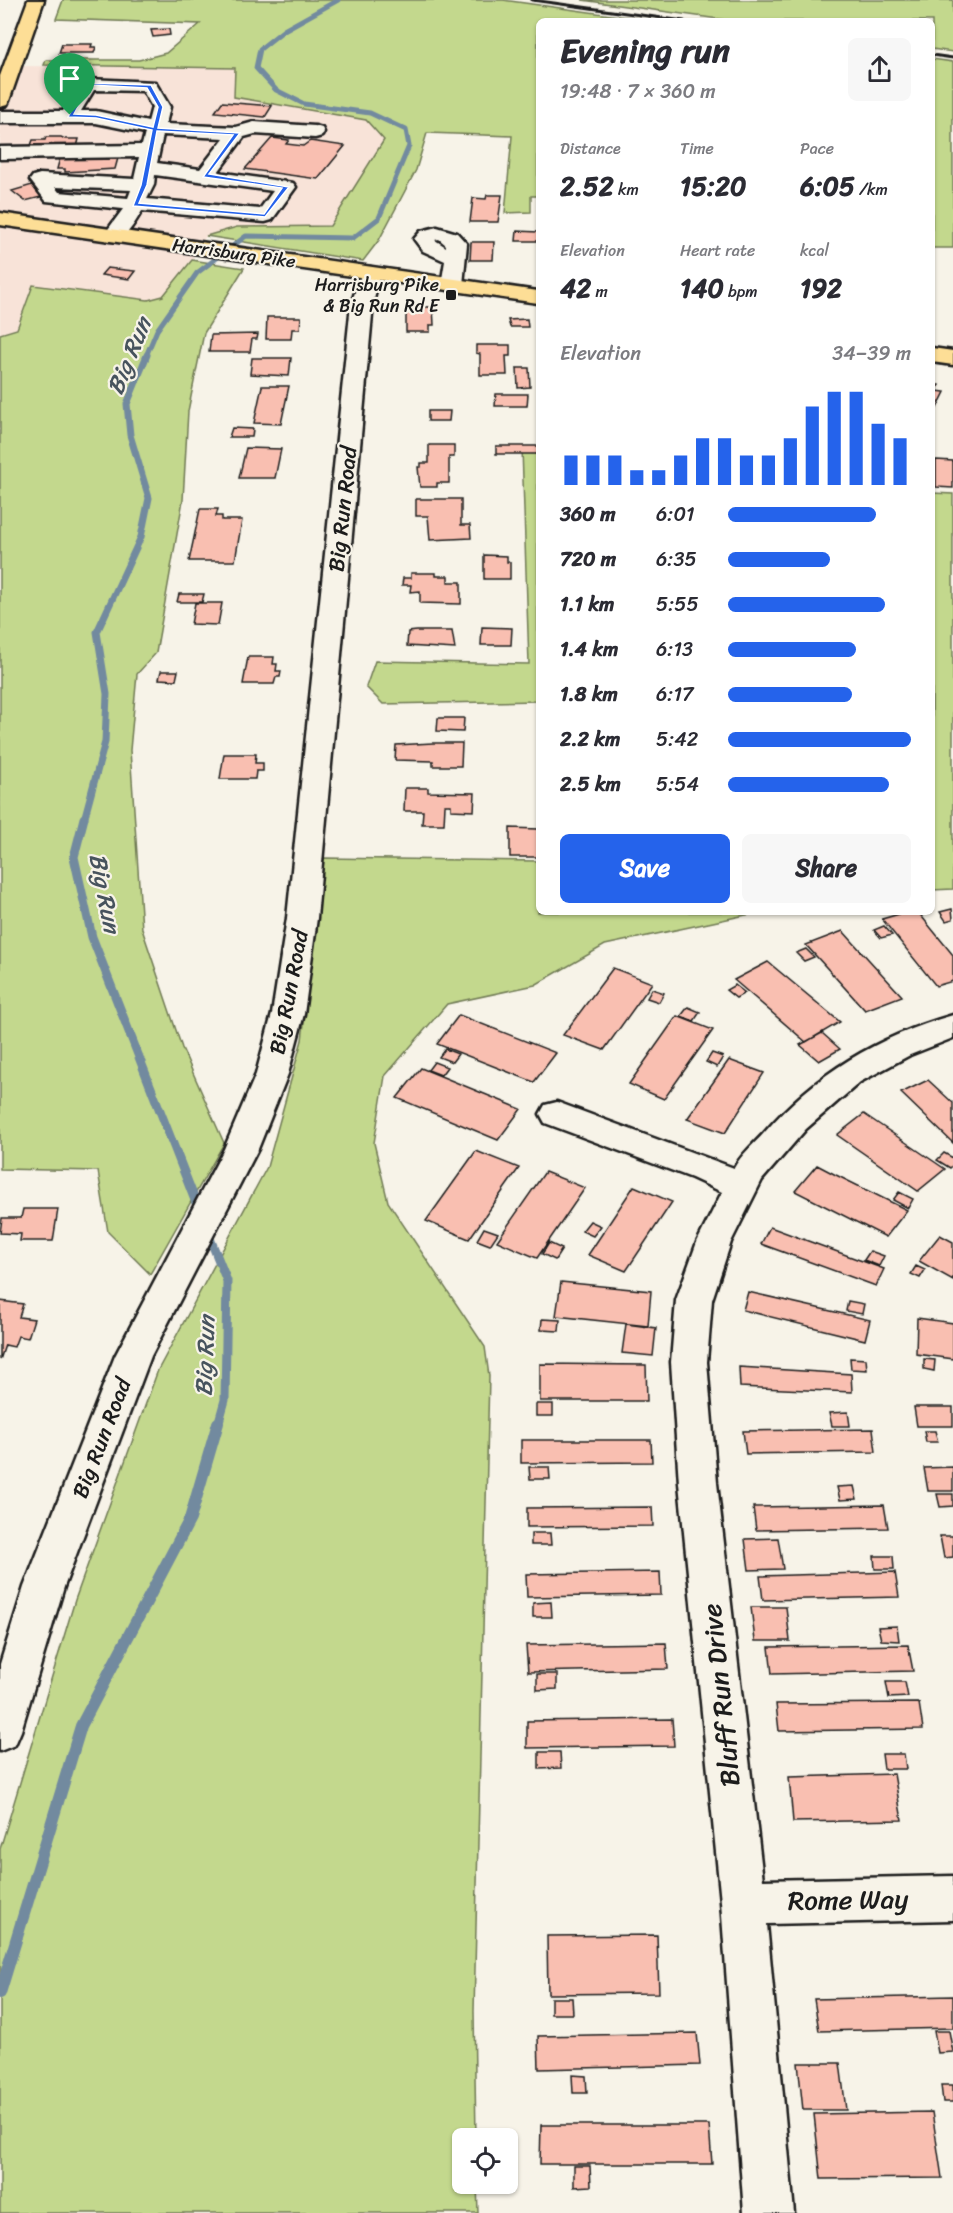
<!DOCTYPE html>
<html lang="en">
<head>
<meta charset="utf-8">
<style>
  :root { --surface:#fff; --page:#f7f7f7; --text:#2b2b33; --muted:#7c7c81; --accent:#2563eb }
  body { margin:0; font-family:Sriracha,sans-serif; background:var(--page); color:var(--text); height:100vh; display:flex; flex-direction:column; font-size:22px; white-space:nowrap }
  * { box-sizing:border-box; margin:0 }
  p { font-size:20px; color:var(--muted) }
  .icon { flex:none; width:33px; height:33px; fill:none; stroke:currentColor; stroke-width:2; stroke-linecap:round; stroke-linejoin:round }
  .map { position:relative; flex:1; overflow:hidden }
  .details { position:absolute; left:536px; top:18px; width:399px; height:897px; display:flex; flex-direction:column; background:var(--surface); border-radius:9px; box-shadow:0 2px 4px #0004 }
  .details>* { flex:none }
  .fabs { position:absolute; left:452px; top:2128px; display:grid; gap:12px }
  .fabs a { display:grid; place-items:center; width:66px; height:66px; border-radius:9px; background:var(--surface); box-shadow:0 2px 4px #0004; font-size:30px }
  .pin { position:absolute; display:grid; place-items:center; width:51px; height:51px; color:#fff; margin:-62px -26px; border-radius:50% 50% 50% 0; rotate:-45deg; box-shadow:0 0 6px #0007 }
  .pin .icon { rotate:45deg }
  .round { display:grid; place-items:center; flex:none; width:63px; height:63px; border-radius:9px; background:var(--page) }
  .headline { display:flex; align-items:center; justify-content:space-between; height:102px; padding:0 24px }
  h1 { font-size:33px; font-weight:700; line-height:45px }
  .stats { display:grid; grid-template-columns:repeat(3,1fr); gap:9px; height:102px; padding:6px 24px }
  .stats div { display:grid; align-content:center }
  .stats b { font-size:26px; font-weight:700 }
  .stats small { font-size:16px; font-weight:400 }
  .stats p { font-size:16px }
  .chart { height:168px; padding:12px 24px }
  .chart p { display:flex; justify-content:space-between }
  .chart svg { width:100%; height:108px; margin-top:6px; stroke:var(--accent); stroke-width:6 }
  .button { display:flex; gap:12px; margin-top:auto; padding:12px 24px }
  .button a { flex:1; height:69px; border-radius:9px; background:var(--accent); color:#fff; font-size:24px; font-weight:700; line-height:69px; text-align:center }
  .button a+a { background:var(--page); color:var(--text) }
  ul { padding:0 24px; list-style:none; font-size:20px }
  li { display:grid; grid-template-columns:96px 72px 1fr; align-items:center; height:45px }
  li i { height:15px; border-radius:8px; background:var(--accent) }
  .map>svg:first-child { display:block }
  .built { fill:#f8e3d8 }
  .green { fill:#c3d88d; stroke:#707a54; stroke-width:1.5 }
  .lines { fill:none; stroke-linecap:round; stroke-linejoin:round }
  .stream-far3 { stroke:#728a9f; stroke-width:5 }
  .stream-far2 { stroke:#728a9f; stroke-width:7 }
  .stream-far1 { stroke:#728a9f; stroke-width:9 }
  .stream { stroke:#728a9f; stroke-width:12 }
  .building { fill:#f9bfb1; stroke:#1c1c1c; stroke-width:1.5 }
  .minor-casing { stroke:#1c1c1c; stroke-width:5 }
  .major-casing { stroke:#1c1c1c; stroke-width:5 }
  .minor { fill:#f7f3e8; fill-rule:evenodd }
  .major { fill:#fdde96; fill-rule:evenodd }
  .rail { stroke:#1c1c1c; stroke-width:3 }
  .route { fill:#2563eb; stroke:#fff; stroke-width:1.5; fill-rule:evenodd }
  .poi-dot { fill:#1c1c1c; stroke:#f7f3e8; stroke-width:2 }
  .labels { text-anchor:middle; stroke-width:4.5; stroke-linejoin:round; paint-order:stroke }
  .far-street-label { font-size:18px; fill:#1c1c1c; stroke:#f7f3e8 }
  .far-poi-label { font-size:18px; fill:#1c1c1c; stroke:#f7f3e8; text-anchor:end }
  .street-label { font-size:22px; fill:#1c1c1c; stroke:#f7f3e8 }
  .water-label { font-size:24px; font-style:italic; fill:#47535d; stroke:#f7f3e8 }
  .near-street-label { font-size:27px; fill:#1c1c1c; stroke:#f7f3e8 }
</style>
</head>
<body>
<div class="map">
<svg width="953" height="2213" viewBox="0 0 953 2213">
  <rect width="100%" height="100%" fill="#f7f3e8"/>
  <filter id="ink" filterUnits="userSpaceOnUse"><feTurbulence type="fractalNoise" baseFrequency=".0167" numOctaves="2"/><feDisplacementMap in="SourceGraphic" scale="12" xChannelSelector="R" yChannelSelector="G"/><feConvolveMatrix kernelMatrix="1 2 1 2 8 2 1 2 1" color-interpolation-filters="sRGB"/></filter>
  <g filter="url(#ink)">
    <path class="built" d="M11,66L235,68L234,97L366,120L384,140L330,226L237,227L206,236L192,260L163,296L148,300L33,285L17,329L0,334V85Z"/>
    <path class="green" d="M63,0H503L654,21H538V196H531V212L505,213L512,136L427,133L416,170L379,240L363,261L206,236L237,227L330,226L384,140L366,120L234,97L235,68L44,65L46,60H139L166,53L200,24L56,19Z
      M582,0H953V52L932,49V21H733Z
      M932,59L953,62V248H932Z
      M192,260L244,268L204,333L188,411L183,500L156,653L137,674L130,750L142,929L182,1048L224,1143L150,1274L108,1232L98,1171L0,1169V334L17,329L33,285L148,300L163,296Z
      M522,448H538V701L383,704L366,687L375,661L529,664Z
      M932,493L953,494V889L932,890Z
      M324,858L538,861V912H760L605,945L535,985L447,1004L385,1076L374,1143L388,1202L485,1347L489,1376L474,2011L476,2139H462V2184H477L478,2213H0V1849L75,1600L158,1370L267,1167L302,1040Z"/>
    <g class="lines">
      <path class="stream-far3" d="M146,356L157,330L197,273L246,236L353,238L379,218L409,146L406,130L370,113L304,104L276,90L256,68L260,49L284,30L338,0"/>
      <path class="stream-far2" d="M84,820L105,742L107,694L97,632L141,537L149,498L130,435L127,404L147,355"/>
      <path class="stream-far1" d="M84,818L74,857L92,937L200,1213
        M207,1231L227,1281L225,1400L218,1425"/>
      <path class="stream" d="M0,1993L81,1726L190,1519L218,1423"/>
    </g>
    <path class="building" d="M169,29L170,35L153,37L151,30Z
      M62,44H92L91,47H96L94,53H59Z
      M222,102L272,106L265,117L215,112Z
      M46,137H61L65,139H79L77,147L30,148L33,140H45Z
      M272,138L289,140L286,144L303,146L310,141L345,146L318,179L245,169Z
      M60,158H118L115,169L65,172V169H57Z
      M32,185L45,196L25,201L12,191Z
      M487,195H502L498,222H470L473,198L486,199Z
      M517,231L538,232V241H516Z
      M471,242H494L493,260H470Z
      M107,268L135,271L129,279L101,275Z
      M406,307H433L434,325H430V332H406Z
      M267,317H301L300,329H292L291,339H266Z
      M527,319L528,327H510L508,320Z
      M258,334L257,339H252L250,352H209L211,335Z
      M476,345H510V356H506L507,375H480V354L476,353Z
      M252,358H291L289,376L250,374Z
      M517,368H529L530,387L518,388Z
      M932,384L939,385L937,391L945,392L936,410L932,409Z
      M262,386H289L281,424L254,423Z
      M496,394H528L527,406H495Z
      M428,411H450L449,421H428Z
      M232,428L253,429L252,437H229Z
      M429,445H454V457H449V483H437V487H420L418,467H421V463H429Z
      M496,446H538V454H496Z
      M246,448L281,449L275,478H239Z
      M936,460L953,461V488L936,487Z
      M416,499H461V525H470L471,538L430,540L428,516H416Z
      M200,509H218L216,516H222V520H242L235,561H189Z
      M484,555L507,556V562H510V579H484Z
      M411,573H436V576H448V582H461V604L420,603V591L410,592L411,585H402L403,578H411Z
      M179,594H204L202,602H177Z
      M195,603H222L218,625L191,624Z
      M482,627L512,628L511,645H481Z
      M417,631H452L455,649L407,646L408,632Z
      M248,657H274L273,664H277L276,671H281L280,677H276L274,684H243Z
      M161,671H178L176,680L159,679Z
      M438,718H464L463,732L437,731Z
      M433,743H462L461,766H433V761L395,760L396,745Z
      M224,754H256L255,763H263V771H256L255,779H220Z
      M405,788H428V792L475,793L474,811L451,810V805H445L444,824H422L423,811H404Z
      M510,828L538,829V857H510Z
      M952,909L953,919L946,921L940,912Z
      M906,912H918L953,955V981L936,986L882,919Z
      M884,926L892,935L881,938L874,930Z
      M843,931L869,960L902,996L865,1010L806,945Z
      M806,949L814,957L804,961L796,953Z
      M768,962L840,1022L806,1042L734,980Z
      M613,968L652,983L604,1050L563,1035Z
      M735,985L745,993L736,998L726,990Z
      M652,989L664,993L659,1002L647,998Z
      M688,1007L700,1012L694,1021L681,1016Z
      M459,1015L556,1053L534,1082L437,1044Z
      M677,1016L713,1030L664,1099L629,1084Z
      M822,1033L840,1049L819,1061L800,1045Z
      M445,1049L458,1054L452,1062L439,1057Z
      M712,1053L723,1057L717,1067L706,1062Z
      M729,1060L764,1073L725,1133L687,1119Z
      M434,1062L447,1067L441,1075L428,1070Z
      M421,1068L521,1109L498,1140L397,1098Z
      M928,1080L953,1103V1143L901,1093Z
      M864,1114L945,1169L918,1191L837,1135Z
      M476,1151L519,1168L469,1239L426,1221Z
      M944,1153L953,1158V1165L950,1168L937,1160Z
      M817,1165L836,1175L907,1210L886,1237L795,1191Z
      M545,1172L585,1188L537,1258L497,1241Z
      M634,1186L672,1202L626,1271L588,1255Z
      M899,1192L913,1199L908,1208L893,1200Z
      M23,1209H58L53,1241H20L21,1234L0,1233L2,1218H21Z
      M590,1221L601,1226L593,1236L582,1231Z
      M770,1227L884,1269L876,1286L761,1244Z
      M484,1228L498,1233L490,1245L477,1240Z
      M940,1235L953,1242V1280L919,1261Z
      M549,1243L562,1249L555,1260L542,1254Z
      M870,1251L884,1256L879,1266L864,1260Z
      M916,1266L925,1270L920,1278L911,1274Z
      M561,1282L651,1291L648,1326L556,1316Z
      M748,1292L870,1320L865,1340L743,1310Z
      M0,1301L23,1304L19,1317L34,1319L28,1338L18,1336L14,1347L5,1345L0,1360Z
      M848,1301L864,1304L862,1314L846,1311Z
      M917,1318L953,1323V1359L916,1354Z
      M542,1319L560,1320L559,1331L541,1330Z
      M626,1324L656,1328L653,1356L622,1353Z
      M850,1358L866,1359L867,1370L851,1369Z
      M924,1359L935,1360L934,1371L924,1369Z
      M540,1364L646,1365L647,1401H540Z
      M739,1367L851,1374L852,1392L740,1387Z
      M536,1404H553V1416H536Z
      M914,1407H953V1426H917Z
      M848,1412L850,1426H832L829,1413Z
      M873,1429L876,1452L746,1454L743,1431Z
      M924,1431H935L938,1442H926Z
      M521,1440H651L652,1462L521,1463Z
      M529,1467H549L550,1479H530Z
      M953,1467V1491H928L924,1468Z
      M854,1486L857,1499L840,1500L837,1487Z
      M937,1494H953V1506L940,1507Z
      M884,1505L888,1528L756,1530L753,1507Z
      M652,1507L653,1526L527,1527V1508Z
      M531,1533H550L551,1545H531Z
      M940,1536H953V1557L944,1558Z
      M778,1538L783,1569L749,1570L745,1539Z
      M874,1556H893L894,1569H875Z
      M660,1572L661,1595L527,1597L526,1574Z
      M895,1572L899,1597L763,1600L760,1576Z
      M551,1602L552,1617H533V1603Z
      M751,1607H786L790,1641H755Z
      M897,1626L899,1641L881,1640L878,1627Z
      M666,1643L668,1669L528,1672L526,1645Z
      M908,1645L913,1671L772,1674L769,1647Z
      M537,1674H557V1689L537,1690Z
      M886,1682H905L908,1697L889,1698Z
      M919,1703L923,1729L779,1731L776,1704Z
      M672,1719L674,1746L527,1748V1721Z
      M539,1752H560L561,1768L539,1769Z
      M882,1754H904L906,1769H884Z
      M894,1774L902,1820L793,1822L789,1777Z
      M657,1935L659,1993L548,1994L547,1936Z
      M953,1996V2028L819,2031L814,1999Z
      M551,1998H572L573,2014H551Z
      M934,2031H949L953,2052L938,2053Z
      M697,2033L700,2065L539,2069L538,2036Z
      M798,2063H840L846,2110H803Z
      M572,2075L586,2076L587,2093H573Z
      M941,2085H953V2102H943Z
      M932,2112L942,2178L821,2179L814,2114Z
      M541,2125H709L712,2164H540Z
      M574,2166H590L591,2186L574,2187Z"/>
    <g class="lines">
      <defs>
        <path id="minor" d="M88,79L155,82L170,107L166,124L236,127L254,122L315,126L322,128L324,132L322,136L315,138L255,134L244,137L218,172L293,183L296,187L272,220L265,222L142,211C133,225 124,245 106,240L103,236L123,209L46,201L30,180L33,176L40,174L134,179L139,157L0,159V147L142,145L145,133L96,123H0V111H63L82,80ZM94,90L143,91L152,107L148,122L96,111H81ZM163,135L224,138L200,169L157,163ZM155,175L273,191L260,209L147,199L154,185ZM55,187L131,190L128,198L59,192Z
          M437,227L457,233L467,244L463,285L459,289L452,291L445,289L441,285L445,261L423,251L414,239L421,231ZM439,239L446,245V247L435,240Z
          M370,267L377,269L380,273L373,304L317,918L304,1014L288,1074L258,1149L151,1356L64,1587L21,1731L15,1745L0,1751V1664L24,1587L115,1356L224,1149L256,1074L272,1014L287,918L351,304L363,269Z
          M953,1015V1038L910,1055L860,1082L806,1129L762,1180L731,1242L712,1300L707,1362L717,1483L763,1880L953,1876V1920L767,1924L794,2213H744L721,1902L679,1483L671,1362L676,1300L697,1242L722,1192L692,1178L545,1123L540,1114L545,1105L557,1102L734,1168C741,1155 754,1144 764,1133C816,1073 877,1037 953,1015Z"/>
        <path id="major" d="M28,0H44L9,101L7,105L0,107V76Z
          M0,213L538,291V303L0,225Z
          M932,348L953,351V365L932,362Z"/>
      </defs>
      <use href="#minor" class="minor-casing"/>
      <use href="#major" class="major-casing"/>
      <use href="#minor" class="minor"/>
      <use href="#major" class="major"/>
      <path class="rail" d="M532,0L684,21
        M932,55L953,58"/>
    </g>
  </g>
  <path class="route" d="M86,83L151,85L163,107L158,128L240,133L209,174L289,187L265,217L133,206L141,185L152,130L96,118L68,117ZM90,85L147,88L158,107L153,127L96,115L74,114ZM157,131L233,135L203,177L282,188L264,214L139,203L147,185Z"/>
  <rect class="poi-dot" x="445" y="289" width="12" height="12" rx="3"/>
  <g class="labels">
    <g class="far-street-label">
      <text transform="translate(234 253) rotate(8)" y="6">Harrisburg Pike</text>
    </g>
    <g class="far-poi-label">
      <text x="439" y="291">Harrisburg Pike<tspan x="439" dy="21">&amp; Big Run Rd E</tspan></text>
    </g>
    <g class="street-label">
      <text transform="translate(342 509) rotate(-84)" y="8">Big Run Road</text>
      <text transform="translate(288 992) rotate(-79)" y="8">Big Run Road</text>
      <text transform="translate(101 1438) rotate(-69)" y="8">Big Run Road</text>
    </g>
    <g class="water-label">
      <text transform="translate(129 356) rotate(-68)" y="8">Big Run</text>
      <text transform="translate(105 893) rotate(79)" y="8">Big Run</text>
      <text transform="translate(205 1356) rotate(-88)" y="8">Big Run</text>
    </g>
    <g class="near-street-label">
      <text transform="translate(721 1695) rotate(-96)" y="9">Bluff Run Drive</text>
      <text transform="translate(848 1900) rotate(-1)" y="9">Rome Way</text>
    </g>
  </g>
</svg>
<div class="fabs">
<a><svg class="icon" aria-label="locate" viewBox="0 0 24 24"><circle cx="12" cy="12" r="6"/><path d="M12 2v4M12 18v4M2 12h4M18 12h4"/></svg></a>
</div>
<div class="pin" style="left:70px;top:115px;background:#1e9e55"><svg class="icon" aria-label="arrive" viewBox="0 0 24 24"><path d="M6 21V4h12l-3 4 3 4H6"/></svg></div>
<section class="details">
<div class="headline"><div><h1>Evening run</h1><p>19:48 · 7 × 360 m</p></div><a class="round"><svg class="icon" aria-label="share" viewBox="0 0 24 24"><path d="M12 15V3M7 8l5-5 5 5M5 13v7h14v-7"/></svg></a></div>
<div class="stats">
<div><p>Distance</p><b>2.52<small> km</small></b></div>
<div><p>Time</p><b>15:20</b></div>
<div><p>Pace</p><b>6:05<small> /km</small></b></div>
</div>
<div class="stats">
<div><p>Elevation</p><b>42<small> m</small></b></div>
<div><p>Heart rate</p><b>140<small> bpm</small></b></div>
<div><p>kcal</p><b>192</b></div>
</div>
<div class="chart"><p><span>Elevation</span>34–39 m</p>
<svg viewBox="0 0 160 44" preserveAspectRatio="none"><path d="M5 44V32M15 44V32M25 44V32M35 44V38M45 44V38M55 44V32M65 44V25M75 44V25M85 44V32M95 44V32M105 44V25M115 44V12M125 44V6M135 44V6M145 44V19M155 44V25"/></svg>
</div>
<ul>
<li><b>360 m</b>6:01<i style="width:81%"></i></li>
<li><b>720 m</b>6:35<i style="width:56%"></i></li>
<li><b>1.1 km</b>5:55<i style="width:86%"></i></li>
<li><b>1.4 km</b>6:13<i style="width:70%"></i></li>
<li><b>1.8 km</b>6:17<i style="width:68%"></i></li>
<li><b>2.2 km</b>5:42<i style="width:100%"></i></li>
<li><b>2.5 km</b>5:54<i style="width:88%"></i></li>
</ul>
<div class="button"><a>Save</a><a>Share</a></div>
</section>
</div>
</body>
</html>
